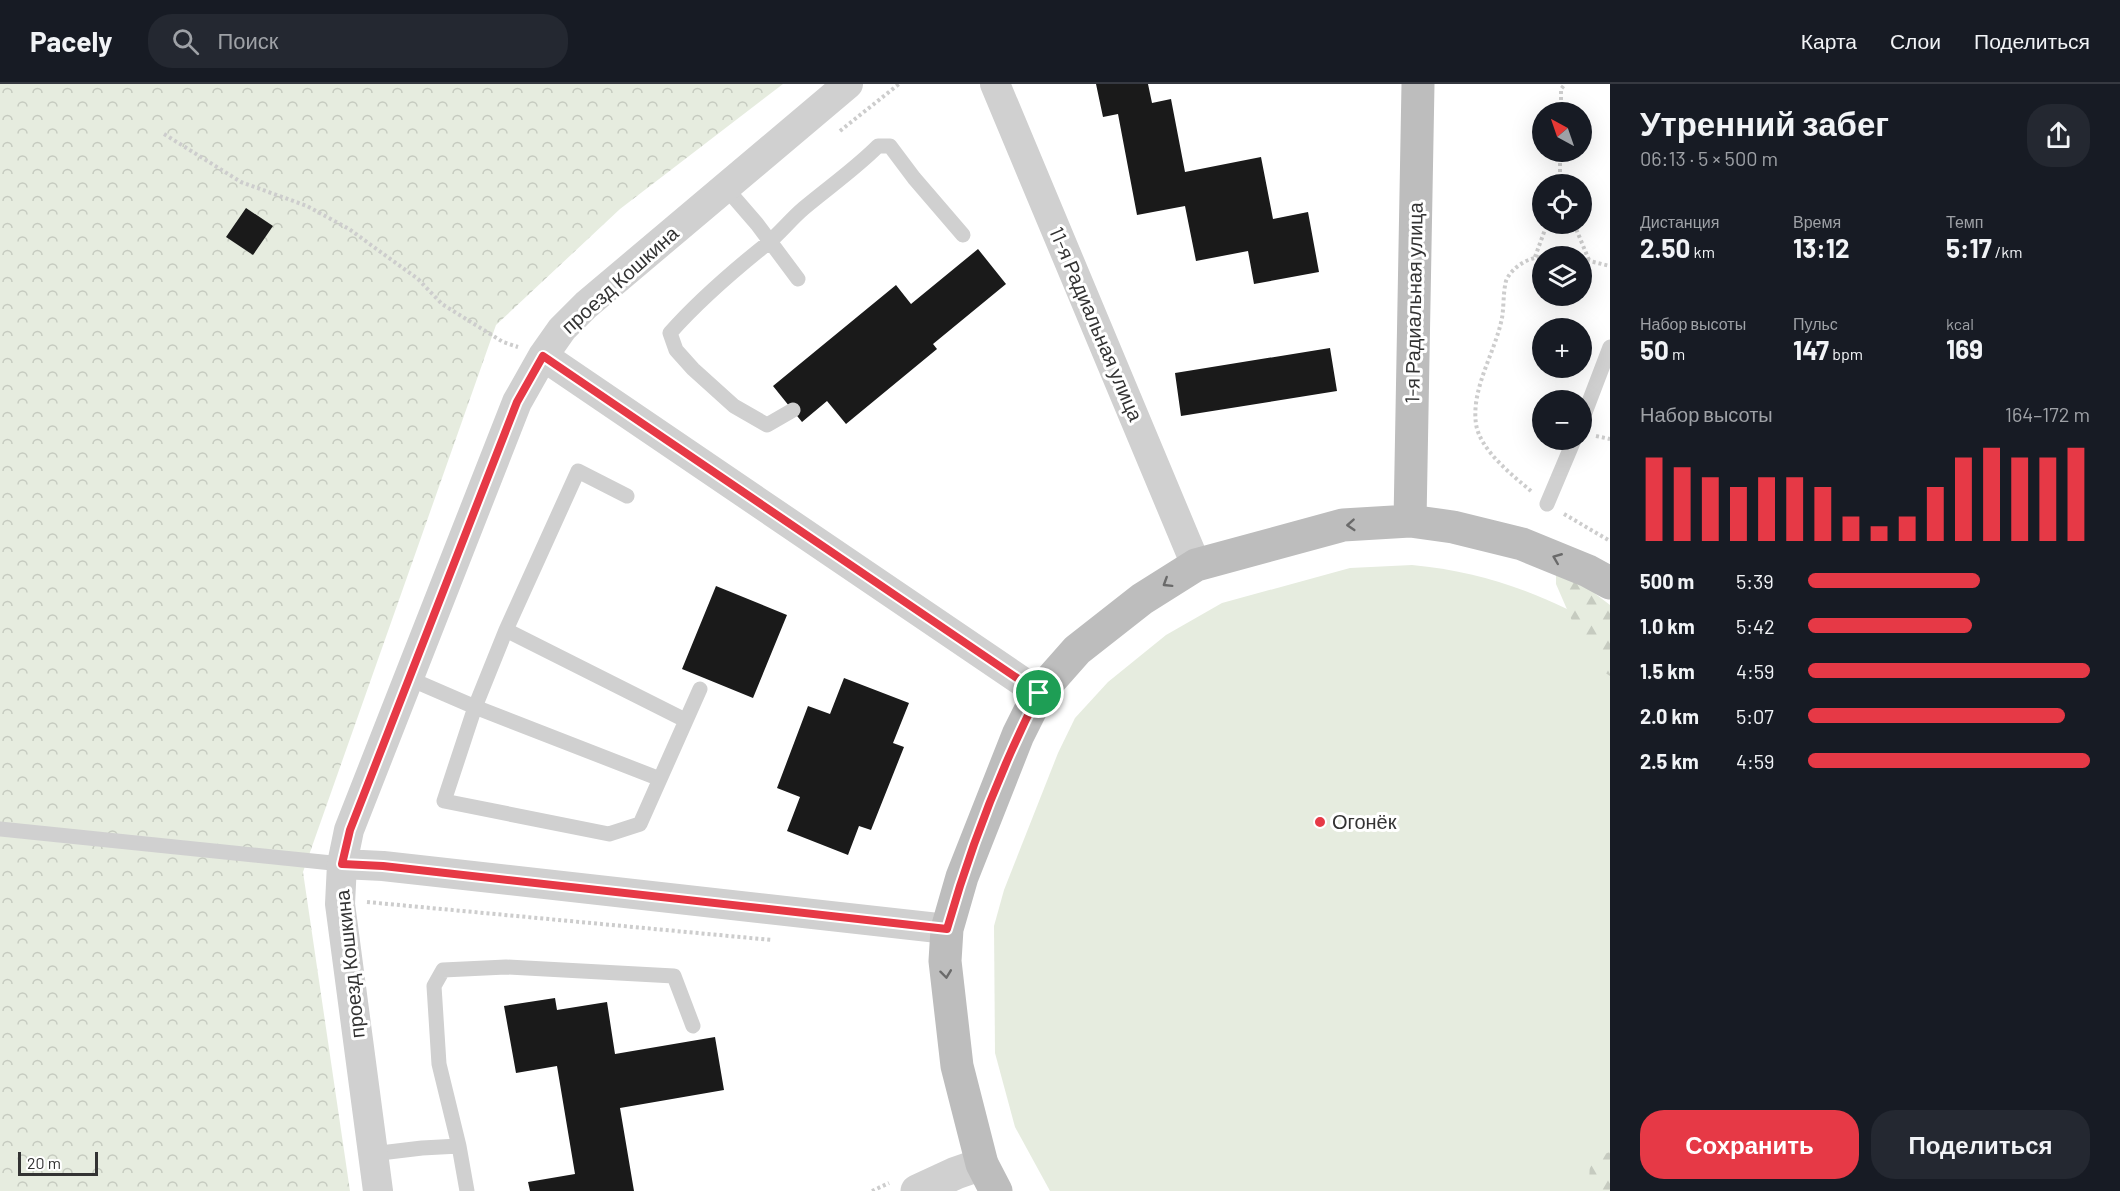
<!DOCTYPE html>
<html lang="ru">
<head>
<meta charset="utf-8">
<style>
  :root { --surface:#171b24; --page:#242831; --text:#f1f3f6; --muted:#9ea1a6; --line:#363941; --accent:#e63946 }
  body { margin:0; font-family:Barlow,sans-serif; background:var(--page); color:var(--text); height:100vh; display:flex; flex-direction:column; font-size:22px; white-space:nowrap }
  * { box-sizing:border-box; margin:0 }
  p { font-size:20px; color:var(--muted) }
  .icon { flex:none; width:33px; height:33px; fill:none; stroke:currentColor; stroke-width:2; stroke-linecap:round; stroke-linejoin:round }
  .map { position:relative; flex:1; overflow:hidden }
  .panel { display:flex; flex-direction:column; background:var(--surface); width:510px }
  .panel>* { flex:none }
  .needle { width:39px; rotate:320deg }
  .buttons { position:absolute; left:1532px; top:18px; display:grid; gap:12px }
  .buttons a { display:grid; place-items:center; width:60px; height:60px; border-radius:50%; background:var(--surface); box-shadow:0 6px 24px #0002; font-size:30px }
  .scale { position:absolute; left:18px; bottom:15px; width:80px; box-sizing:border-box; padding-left:6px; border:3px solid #333; border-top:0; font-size:16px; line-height:21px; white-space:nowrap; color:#333; -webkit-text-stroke:4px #fff; paint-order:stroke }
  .pin { position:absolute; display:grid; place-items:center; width:51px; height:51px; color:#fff; margin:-26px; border:3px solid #fff; border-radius:50%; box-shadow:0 2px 6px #0007 }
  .round { display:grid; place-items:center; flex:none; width:63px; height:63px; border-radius:24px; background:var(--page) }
  .headline { display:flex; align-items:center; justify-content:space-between; height:102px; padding:0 30px }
  h1 { font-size:33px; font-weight:700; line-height:45px }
  .metrics { display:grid; grid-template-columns:repeat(3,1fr); gap:9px; height:102px; padding:6px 30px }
  .metrics div { display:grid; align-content:center }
  .metrics b { font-size:26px; font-weight:700 }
  .metrics small { font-size:16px; font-weight:400 }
  .metrics p { font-size:16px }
  .chart { height:168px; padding:12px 30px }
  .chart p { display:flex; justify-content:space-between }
  .chart svg { width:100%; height:108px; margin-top:6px; stroke:var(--accent); stroke-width:6 }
  .action { display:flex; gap:12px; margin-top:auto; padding:12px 30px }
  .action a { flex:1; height:69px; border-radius:24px; background:var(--accent); color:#fff; font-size:24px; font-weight:700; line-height:69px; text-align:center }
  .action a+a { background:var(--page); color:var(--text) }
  ul { padding:0 30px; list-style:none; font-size:20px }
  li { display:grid; grid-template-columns:96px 72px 1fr; align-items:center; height:45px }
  li i { height:15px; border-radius:8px; background:var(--accent) }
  header { display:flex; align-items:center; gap:36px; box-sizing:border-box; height:84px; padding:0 30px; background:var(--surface); border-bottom:2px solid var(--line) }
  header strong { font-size:28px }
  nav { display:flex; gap:33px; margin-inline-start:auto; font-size:21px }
  .search { width:420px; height:54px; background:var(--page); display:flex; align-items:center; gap:15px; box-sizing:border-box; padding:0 21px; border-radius:24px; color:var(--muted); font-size:22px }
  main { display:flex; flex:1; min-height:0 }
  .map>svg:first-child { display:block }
  .green { fill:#e6ecdf }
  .forest { fill:url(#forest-firs) }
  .park { fill:url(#park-crowns) }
  .building { fill:#1a1a1a }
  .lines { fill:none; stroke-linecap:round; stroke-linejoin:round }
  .path { stroke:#cdcdcd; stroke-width:4; stroke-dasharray:3 3; stroke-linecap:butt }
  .service { stroke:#d0d0d0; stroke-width:15 }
  .minor { stroke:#d0d0d0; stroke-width:30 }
  .tertiary { stroke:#d0d0d0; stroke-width:33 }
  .secondary { stroke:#bdbdbd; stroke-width:33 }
  .oneway { stroke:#6a6a6a }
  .route-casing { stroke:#fff; stroke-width:12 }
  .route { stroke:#e63946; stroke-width:8 }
  .poi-dot { fill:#e63946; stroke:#fff; stroke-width:2 }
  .labels { text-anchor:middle; stroke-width:6; stroke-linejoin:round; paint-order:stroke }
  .street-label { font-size:20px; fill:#333; stroke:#fff }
  .poi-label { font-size:20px; fill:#333; stroke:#fff; text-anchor:start }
</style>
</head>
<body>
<header>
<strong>Pacely</strong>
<div class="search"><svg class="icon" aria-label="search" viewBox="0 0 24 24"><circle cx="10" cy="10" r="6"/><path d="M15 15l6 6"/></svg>Поиск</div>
<nav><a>Карта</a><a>Слои</a><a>Поделиться</a></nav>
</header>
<main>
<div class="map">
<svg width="1610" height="1107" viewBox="0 0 1610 1107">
  <defs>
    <pattern id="forest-firs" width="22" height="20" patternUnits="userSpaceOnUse" patternTransform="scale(1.5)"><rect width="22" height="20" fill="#e6ecdf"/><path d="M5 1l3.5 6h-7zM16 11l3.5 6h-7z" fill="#c6cbc0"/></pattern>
    <pattern id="park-crowns" width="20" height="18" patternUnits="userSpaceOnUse" patternTransform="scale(1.5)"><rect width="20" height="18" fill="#e6ecdf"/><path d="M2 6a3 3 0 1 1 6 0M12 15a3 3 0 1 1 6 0" fill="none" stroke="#c6cbc0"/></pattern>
  </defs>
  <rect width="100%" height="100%" fill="#fff"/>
  <path class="green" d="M1412,481C1486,488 1546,511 1610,548V1107H1050L1015,1043L995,969L994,842L1004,806L1058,669L1075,634L1108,598L1166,551L1222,519L1350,484Z"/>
  <path class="forest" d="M1556,487L1576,495L1610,521V592L1604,588L1590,561L1579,553L1556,500Z
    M1610,1068V1107H1596L1589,1102L1590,1075Z"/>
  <path class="park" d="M0,0H783L620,125L496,241L303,788L350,1107H0Z"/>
  <path class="building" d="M1096,0H1148L1152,19L1171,15L1185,88L1261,73L1273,135L1308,128L1319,188L1254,200L1248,167L1196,177L1185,122L1137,131L1118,30L1103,33Z
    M246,124L273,142L253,171L226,153Z
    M978,165L1006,200L933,260L937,265L846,340L827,317L802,338L773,302L896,201L911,220Z
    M1330,264L1337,307L1181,332L1175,289Z
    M716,502L787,531L753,614L682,585Z
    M844,594L909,619L893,659L904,663L871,746L859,742L848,771L787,747L800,713L777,704L808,622L830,630Z
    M555,914L557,926L607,918L615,970L715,953L724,1006L620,1024L634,1107H530L528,1098L575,1090L557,982L516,989L504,922Z"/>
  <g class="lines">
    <path class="path" d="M1561,28V5L1565,0
      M840,47L899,0
      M164,50L241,98L307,122L349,145L418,195L442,220L503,258L518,263
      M1560,100V68
      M1574,140L1589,176
      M1535,173L1547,140
      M1581,175L1610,182
      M1596,352L1610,355
      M1531,407C1512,391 1480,366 1476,340C1471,304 1495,269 1502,234C1504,222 1503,209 1506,197C1511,184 1528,173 1542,173
      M1564,430L1610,457
      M367,818L772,856
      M872,1107L889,1099"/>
    <path class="service" d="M725,103L757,140L798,195
      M793,326L767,341L734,322L693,285L676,266L670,249C700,215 733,187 768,159C781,148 791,135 804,124C829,103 855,85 878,62H890L914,94L963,151
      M1581,339L1610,263
      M627,412L578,387L506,546L475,623L660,695
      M1547,420L1574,356
      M506,546L685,636
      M408,594L475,623L444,717L609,750L640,740L700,605
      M0,745L342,780
      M372,1070L422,1064L459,1062
      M467,1107L459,1062L439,980L434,902L443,886L506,883L674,892L693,942"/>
    <path class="minor" d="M995,0L1196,481
      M543,272L1039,609
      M342,780L383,782L947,845
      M378,1107L340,820L342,780L349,746L517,318L543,272L562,245L586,221L848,0"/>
    <path class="tertiary" d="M917,1107L956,1089L982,1080"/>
    <path class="secondary" d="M1410,437L1418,0
      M996,1107L982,1080L957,982L945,877L947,845L962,793L1018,651L1039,609L1077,566L1142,515L1196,481L1343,441L1410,437L1453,443L1522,460L1588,487L1610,499"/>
  </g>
  <defs><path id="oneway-chevron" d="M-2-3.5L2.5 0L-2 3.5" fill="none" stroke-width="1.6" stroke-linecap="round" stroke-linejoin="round" transform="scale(1.5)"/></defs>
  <g class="oneway">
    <use href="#oneway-chevron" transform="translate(1351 441) rotate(176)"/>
    <use href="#oneway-chevron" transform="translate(1557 474) rotate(-158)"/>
    <use href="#oneway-chevron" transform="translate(1167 499) rotate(148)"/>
    <use href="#oneway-chevron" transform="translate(946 890) rotate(83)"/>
  </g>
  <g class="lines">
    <defs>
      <path id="route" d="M543,272L1039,609C1001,684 970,764 947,845L383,782L342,780L350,746L517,318Z"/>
    </defs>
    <use href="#route" class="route-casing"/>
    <use href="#route" class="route"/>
  </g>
  <circle class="poi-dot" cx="1320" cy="738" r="6"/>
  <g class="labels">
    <g class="street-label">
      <text transform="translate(620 196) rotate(-42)" y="7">проезд Кошкина</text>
      <text transform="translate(1414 219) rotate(-89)" y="7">1-я Радиальная улица</text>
      <text transform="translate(1096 240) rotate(67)" y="7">11-я Радиальная улица</text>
      <text transform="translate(350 880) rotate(-96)" y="7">проезд Кошкина</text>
    </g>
    <g class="poi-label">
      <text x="1332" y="745">Огонёк</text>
    </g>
  </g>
</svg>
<div class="buttons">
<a><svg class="needle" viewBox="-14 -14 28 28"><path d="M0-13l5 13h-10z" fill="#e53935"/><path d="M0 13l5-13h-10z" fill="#9ea1a6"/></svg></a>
<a><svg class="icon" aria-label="locate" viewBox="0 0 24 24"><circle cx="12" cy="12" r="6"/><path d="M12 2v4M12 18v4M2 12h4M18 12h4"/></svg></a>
<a><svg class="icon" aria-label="layers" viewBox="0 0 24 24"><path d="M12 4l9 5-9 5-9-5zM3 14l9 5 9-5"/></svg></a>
<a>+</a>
<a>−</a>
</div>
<div class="scale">20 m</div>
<div class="pin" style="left:1039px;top:609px;background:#1e9e55"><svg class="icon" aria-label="arrive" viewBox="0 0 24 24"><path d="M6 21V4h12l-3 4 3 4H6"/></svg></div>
</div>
<section class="panel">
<div class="headline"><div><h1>Утренний забег</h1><p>06:13 · 5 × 500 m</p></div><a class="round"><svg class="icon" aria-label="share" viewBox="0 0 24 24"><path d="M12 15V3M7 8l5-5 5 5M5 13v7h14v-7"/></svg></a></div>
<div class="metrics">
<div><p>Дистанция</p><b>2.50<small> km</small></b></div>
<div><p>Время</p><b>13:12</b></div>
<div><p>Темп</p><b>5:17<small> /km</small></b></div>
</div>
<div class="metrics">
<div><p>Набор высоты</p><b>50<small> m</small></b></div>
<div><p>Пульс</p><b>147<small> bpm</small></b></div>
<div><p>kcal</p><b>169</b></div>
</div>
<div class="chart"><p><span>Набор высоты</span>164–172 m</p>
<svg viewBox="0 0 160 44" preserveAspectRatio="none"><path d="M5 44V10M15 44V14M25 44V18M35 44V22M45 44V18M55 44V18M65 44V22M75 44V34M85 44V38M95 44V34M105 44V22M115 44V10M125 44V6M135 44V10M145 44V10M155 44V6"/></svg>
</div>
<ul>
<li><b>500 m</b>5:39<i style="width:61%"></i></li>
<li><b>1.0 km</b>5:42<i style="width:58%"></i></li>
<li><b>1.5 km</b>4:59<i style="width:100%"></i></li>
<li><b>2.0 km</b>5:07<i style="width:91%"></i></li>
<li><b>2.5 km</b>4:59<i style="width:100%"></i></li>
</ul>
<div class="action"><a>Сохранить</a><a>Поделиться</a></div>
</section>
</main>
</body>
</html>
